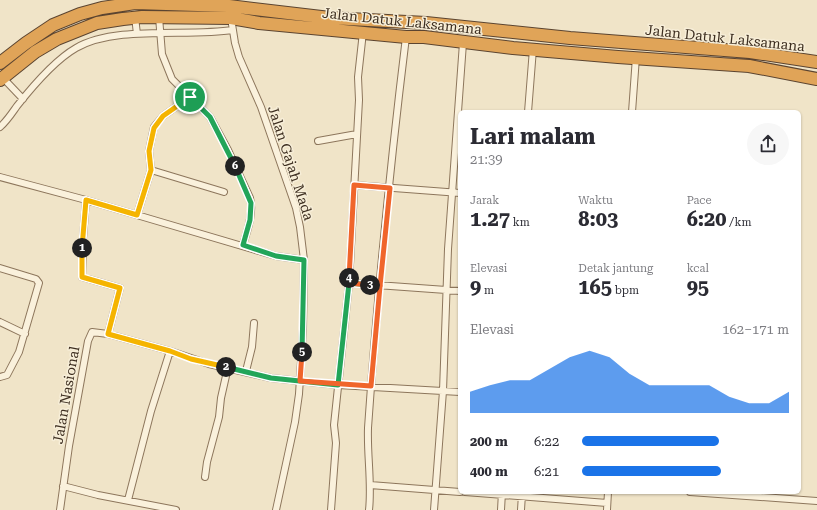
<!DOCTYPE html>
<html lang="id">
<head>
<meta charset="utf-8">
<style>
  :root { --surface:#fff; --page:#f7f7f7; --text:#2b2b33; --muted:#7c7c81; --accent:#1a73e8 }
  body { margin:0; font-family:"Roboto Serif",serif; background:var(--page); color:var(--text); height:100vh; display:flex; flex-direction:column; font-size:15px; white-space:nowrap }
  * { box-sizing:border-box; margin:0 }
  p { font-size:13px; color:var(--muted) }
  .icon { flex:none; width:22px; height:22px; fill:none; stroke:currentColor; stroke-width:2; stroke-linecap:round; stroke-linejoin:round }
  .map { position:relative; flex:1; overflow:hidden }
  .drawer { position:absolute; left:458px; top:110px; width:343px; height:384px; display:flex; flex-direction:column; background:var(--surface); border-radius:6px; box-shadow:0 1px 3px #0004 }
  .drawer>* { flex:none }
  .pin { position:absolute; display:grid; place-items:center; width:34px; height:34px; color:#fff; margin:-17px; border:2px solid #fff; border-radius:50%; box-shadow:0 1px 4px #0007 }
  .km { position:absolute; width:20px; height:20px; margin:-10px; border-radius:50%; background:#222; color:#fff; font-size:11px; line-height:20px; text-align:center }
  .round { display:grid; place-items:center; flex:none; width:42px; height:42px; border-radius:21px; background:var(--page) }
  .overview { display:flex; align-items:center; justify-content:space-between; height:68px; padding:0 12px }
  h1 { font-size:22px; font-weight:700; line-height:30px }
  .figures { display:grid; grid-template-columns:repeat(3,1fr); gap:6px; height:68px; padding:4px 12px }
  .figures div { display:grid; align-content:center }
  .figures b { font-size:20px; font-weight:700 }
  .figures small { font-size:11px; font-weight:400 }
  .figures p { font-size:11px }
  .chart { height:112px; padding:8px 12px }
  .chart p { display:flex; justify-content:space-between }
  .chart svg { width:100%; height:72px; margin-top:4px; fill:var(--accent); opacity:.7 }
  ul { padding:0 12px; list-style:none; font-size:13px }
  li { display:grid; grid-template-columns:64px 48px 1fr; align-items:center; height:30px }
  li i { height:10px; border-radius:5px; background:var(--accent) }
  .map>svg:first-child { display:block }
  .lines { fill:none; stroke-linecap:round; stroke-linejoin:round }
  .street-casing { stroke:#8d765c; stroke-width:8 }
  .highway-casing { stroke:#5b4430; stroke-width:14 }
  .street { stroke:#faf1dc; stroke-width:6 }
  .highway { stroke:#e0a458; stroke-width:12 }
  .split-1-casing { stroke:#fff; stroke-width:8 }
  .split-2-casing { stroke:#fff; stroke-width:8 }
  .split-3-casing { stroke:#fff; stroke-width:8 }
  .split-4-casing { stroke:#fff; stroke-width:8 }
  .split-5-casing { stroke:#fff; stroke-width:8 }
  .split-6-casing { stroke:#fff; stroke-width:8 }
  .split-7-casing { stroke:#fff; stroke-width:8 }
  .split-1 { stroke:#f5b400; stroke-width:5 }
  .split-2 { stroke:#f5b400; stroke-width:5 }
  .split-3 { stroke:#22a559; stroke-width:5 }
  .split-4 { stroke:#f0652b; stroke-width:5 }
  .split-5 { stroke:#f0652b; stroke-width:5 }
  .split-6 { stroke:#22a559; stroke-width:5 }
  .split-7 { stroke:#22a559; stroke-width:5 }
  .labels { text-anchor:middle; stroke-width:3; stroke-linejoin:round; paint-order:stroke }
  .street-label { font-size:14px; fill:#3d2e20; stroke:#f7eed8 }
</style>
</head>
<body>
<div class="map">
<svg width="817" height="510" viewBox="0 0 817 510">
  <rect width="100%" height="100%" fill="#f0e4c8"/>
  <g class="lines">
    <defs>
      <path id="street" d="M135,17L137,34
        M159,17L162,54L172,79L210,117L228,150L250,198C254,213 247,231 243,245
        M231,18L235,43L239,57L261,107L296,208L300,227L304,260L303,329L299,394L295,422L276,510
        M3,78L23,99
        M528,112L533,49
        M632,112L636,57
        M0,127C7,121 12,113 17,106C32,87 55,60 76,48C116,25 187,37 233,30
        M318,141L357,134
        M151,170L224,192
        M0,177L86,200L276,256L304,260
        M354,185L460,193
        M86,200L83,238L82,277L120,288L108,334
        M137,215L151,170L149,151L154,127L163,116L190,97
        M0,268L36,279L39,283L19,352L7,375L0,377
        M349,283L460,291
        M0,322L25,334
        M246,371L252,347L254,323
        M205,477L207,462L219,417L221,398L228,367
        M370,485L460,492
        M63,486L98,495L176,510
        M465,492L607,503
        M690,492L817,501
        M128,500L151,411L170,351
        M60,510L69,446L86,352L88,341L92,332L108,334L170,351L209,364L271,378L338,385L460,392
        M331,510L336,443L334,425L349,283L359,100L358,77L363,32
        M369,510C372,483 367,456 368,428C377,298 390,167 406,37
        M434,510L443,391L448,249L463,43
        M501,510L502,492
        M521,510L522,494
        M607,510L608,492"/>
      <path id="highway" d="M0,63L26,43L53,25L80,14L102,8L135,3L229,6L330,18L426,23L570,38L750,52L817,62
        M0,80L35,52L57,39L97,23L123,19L142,17L231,18L259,23L406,37H424L513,48L618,57L749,66L817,79"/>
    </defs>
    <use href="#street" class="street-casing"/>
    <use href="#highway" class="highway-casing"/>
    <use href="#street" class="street"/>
    <use href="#highway" class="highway"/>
  </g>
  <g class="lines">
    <defs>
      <path id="split-1" d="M82,248L86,200L137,215L151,170L149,151L154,128L163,116L190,97"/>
      <path id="split-2" d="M82,248V277L120,288L108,334L170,351L191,359L226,367"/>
      <path id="split-3" d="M226,367L271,378L338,385L349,283L370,285"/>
      <path id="split-4" d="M349,278L354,185L390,188L380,286L370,285"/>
      <path id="split-5" d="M302,352L300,381L371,386L380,286L349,283V278"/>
      <path id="split-6" d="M235,166L251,203L250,220L243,245L276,256L304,260L302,352"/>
      <path id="split-7" d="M190,97L210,117L235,166"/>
    </defs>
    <use href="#split-1" class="split-1-casing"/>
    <use href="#split-2" class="split-2-casing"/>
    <use href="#split-3" class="split-3-casing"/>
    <use href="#split-4" class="split-4-casing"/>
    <use href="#split-5" class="split-5-casing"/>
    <use href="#split-6" class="split-6-casing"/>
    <use href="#split-7" class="split-7-casing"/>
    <use href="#split-1" class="split-1"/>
    <use href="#split-2" class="split-2"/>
    <use href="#split-3" class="split-3"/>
    <use href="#split-4" class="split-4"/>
    <use href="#split-5" class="split-5"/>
    <use href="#split-6" class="split-6"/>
    <use href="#split-7" class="split-7"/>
  </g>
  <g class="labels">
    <g class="street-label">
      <text transform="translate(402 21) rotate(6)" y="5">Jalan Datuk Laksamana</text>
      <text transform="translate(725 38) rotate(6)" y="5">Jalan Datuk Laksamana</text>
      <text transform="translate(291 163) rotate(72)" y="5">Jalan Gajah Mada</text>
      <text transform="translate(66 395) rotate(-80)" y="5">Jalan Nasional</text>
    </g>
  </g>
</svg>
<div class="pin" style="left:190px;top:97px;background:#1e9e55"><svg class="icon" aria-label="arrive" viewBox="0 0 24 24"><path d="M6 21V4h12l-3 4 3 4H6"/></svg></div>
<b class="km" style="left:82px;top:248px">1</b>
<b class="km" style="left:226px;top:367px">2</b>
<b class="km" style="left:370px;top:285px">3</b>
<b class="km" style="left:349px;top:278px">4</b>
<b class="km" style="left:302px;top:352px">5</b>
<b class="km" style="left:235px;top:166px">6</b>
<section class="drawer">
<div class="overview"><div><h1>Lari malam</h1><p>21:39</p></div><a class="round"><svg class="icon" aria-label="share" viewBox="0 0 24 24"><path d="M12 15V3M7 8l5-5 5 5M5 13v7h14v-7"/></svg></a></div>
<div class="figures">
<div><p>Jarak</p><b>1.27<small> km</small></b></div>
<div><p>Waktu</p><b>8:03</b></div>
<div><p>Pace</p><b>6:20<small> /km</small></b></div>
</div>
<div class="figures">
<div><p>Elevasi</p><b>9<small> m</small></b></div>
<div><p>Detak jantung</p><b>165<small> bpm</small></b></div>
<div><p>kcal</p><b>95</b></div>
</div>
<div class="chart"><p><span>Elevasi</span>162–171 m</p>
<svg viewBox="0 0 160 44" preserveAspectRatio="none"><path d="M0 44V31L10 27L20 24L30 24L40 17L50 10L60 6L70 10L80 20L90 27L100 27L110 27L120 27L130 34L140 38L150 38L160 31V44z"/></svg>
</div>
<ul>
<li><b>200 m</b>6:22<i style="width:66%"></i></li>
<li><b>400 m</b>6:21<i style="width:67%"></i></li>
</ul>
</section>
</div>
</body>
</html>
